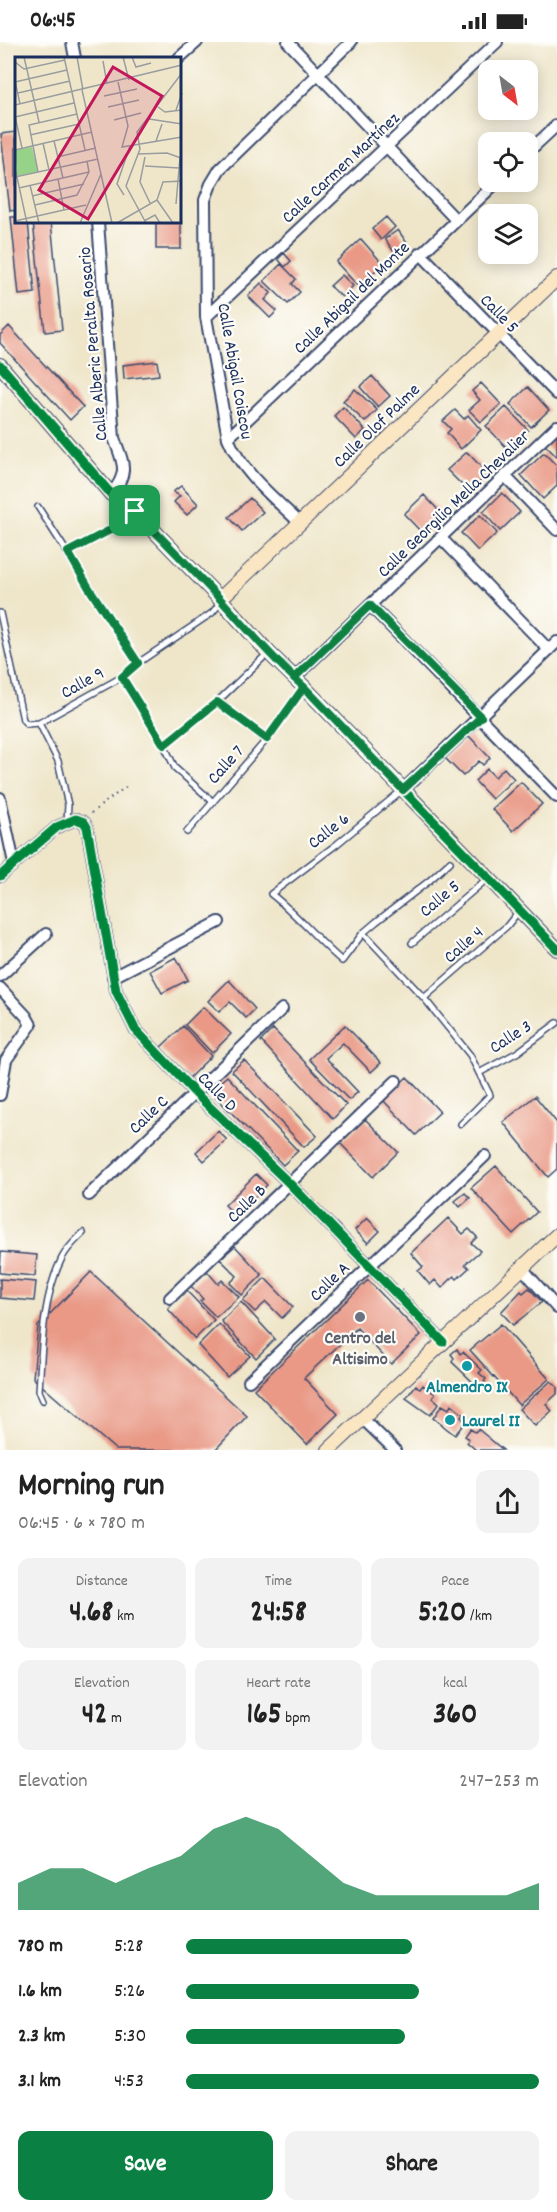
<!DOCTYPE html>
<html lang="en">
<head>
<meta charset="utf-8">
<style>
  :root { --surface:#fff; --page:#f2f2f2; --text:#222; --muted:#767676; --accent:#0b8043 }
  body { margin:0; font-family:Dekko,sans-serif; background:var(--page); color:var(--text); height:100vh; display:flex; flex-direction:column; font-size:22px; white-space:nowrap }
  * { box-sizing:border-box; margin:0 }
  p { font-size:20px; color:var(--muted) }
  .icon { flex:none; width:33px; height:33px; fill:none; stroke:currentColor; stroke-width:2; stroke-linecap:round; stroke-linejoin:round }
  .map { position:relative; height:1408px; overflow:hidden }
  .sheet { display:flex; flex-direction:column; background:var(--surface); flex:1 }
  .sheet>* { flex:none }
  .needle { width:39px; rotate:149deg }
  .fabs { position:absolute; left:478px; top:18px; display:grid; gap:12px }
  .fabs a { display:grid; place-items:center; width:60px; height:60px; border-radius:12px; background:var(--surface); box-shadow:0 3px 15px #0003; font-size:30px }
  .pin { position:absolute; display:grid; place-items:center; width:51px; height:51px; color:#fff; margin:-26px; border-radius:12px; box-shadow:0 3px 9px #0006 }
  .round { display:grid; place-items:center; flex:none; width:63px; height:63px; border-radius:12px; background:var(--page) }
  .head { display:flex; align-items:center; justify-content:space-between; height:102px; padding:0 18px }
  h1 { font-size:33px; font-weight:700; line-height:45px }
  .stats { display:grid; grid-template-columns:repeat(3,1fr); gap:9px; height:102px; padding:6px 18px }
  .stats div { display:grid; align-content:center; border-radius:12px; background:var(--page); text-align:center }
  .stats b { font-size:30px; font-weight:700 }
  .stats small { font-size:16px; font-weight:400 }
  .stats p { font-size:16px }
  .chart { height:168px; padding:12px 18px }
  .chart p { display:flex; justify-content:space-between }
  .chart svg { width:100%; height:108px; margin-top:6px; fill:var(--accent); opacity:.7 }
  .action { display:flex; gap:12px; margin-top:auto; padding:12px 18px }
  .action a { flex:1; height:69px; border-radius:12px; background:var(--accent); color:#fff; font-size:24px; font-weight:700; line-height:69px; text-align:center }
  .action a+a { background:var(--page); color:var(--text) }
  ul { padding:0 18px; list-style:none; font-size:20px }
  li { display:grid; grid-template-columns:96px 72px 1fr; align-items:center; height:45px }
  li i { height:15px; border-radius:8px; background:var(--accent) }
  .status { display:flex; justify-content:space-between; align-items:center; height:42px; padding:0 30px; background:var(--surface); direction:ltr }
  .status svg { height:16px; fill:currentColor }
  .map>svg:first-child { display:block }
  .building { fill:#e99986 }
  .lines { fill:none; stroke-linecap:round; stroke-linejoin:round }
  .lane-casing { stroke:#3b4a6e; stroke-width:8 }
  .street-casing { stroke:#3b4a6e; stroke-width:14 }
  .secondary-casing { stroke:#3b4a6e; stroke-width:16 }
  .path { stroke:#3b4a6e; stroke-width:2; stroke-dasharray:1.5 4.5; stroke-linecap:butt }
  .lane { stroke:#fff; stroke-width:5 }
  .street { stroke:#fff; stroke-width:10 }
  .secondary { stroke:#fbe6c3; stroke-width:14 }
  .cycleway-casing { stroke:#fdfcf7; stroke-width:13 }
  .cycleway { stroke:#00873e; stroke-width:9 }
  .route-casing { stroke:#fff; stroke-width:12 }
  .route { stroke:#0b8043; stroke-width:8 }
  .worship-dot { fill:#6b7280; stroke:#fdfcf7; stroke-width:2 }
  .culture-dot { fill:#0f9aa8; stroke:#fdfcf7; stroke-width:2 }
  .labels { text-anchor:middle; stroke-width:4.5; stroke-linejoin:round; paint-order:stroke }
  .street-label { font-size:18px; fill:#1b2f5e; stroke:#fdfcf7 }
  .worship-label { font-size:18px; font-weight:bold; fill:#5b616d; stroke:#fdfcf7 }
  .culture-label { font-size:18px; font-weight:bold; fill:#0d838f; stroke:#fdfcf7 }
  .inset-road { fill:none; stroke:#9a9d9f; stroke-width:1.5 }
  .view { fill:#c2185b; fill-opacity:0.15; stroke:#c2185b; stroke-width:3 }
  .inset-edge { fill:none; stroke:#1b2f5e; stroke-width:3 }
</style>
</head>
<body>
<div class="status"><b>06:45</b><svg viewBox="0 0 49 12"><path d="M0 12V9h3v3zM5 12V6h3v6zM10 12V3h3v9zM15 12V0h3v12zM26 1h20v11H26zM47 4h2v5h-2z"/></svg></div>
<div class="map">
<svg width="557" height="1408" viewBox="0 0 557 1408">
  <rect width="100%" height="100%" fill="#fdfcf7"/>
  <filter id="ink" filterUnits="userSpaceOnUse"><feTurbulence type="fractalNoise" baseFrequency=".0167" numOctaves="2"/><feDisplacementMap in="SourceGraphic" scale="12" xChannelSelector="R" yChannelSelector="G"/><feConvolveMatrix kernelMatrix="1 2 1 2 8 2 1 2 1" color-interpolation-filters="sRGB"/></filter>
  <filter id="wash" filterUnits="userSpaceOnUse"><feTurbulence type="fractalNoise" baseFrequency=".008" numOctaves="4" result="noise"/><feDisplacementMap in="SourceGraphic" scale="24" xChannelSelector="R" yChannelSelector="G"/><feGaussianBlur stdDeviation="1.35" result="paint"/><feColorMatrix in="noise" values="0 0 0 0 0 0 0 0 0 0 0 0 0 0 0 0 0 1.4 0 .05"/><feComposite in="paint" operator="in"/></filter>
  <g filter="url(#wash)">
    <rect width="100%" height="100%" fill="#efe6ca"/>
    <g id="blocks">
      <path class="building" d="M16,90V168L10,169L1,92Z
        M11,175H16V180H28L35,251L19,253Z
        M386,175L395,185L381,198L372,187Z
        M33,180H51L62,288L45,290Z
        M156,180H181V207H156Z
        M398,188L407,201L394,210L385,197Z
        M361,197L383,222L358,244L336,220Z
        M284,211L291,219L285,225L278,217Z
        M281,222L296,237L292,242L300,250L288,262L264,239Z
        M342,233L353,244L342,255L330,244Z
        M261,241L271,251L265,258L277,269L270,276L248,254Z
        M9,284L83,365L70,378L0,301V293Z
        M157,319L159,333L124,337L123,323Z
        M372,334L390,354L378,365L360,345Z
        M481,341L501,362L481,380L469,368L480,358L472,349Z
        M528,345L549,368L531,385L510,362Z
        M355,347L377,368L365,380L343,359Z
        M343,365L365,388L356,397L334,374Z
        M506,365L528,388L508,407L486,384Z
        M455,368L464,377L468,373L481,388L461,407L447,391L451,387L443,379Z
        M557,392V415L545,403Z
        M467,410L488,432L469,450L447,428Z
        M544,411L557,424V444L543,457L521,433Z
        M181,444L198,462L187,473L174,460L180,454L173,450Z
        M502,451L520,470L500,489L483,470Z
        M424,453L444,474L424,493L404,472Z
        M250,456L263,470L242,489L229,475Z
        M480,473L497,491L478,509L461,491Z
        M469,694L490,716L483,723L479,719L463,734L445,716Z
        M504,726L514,737L492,757L475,739L487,727L495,735Z
        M521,740L542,762L513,789L492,767Z
        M176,915L188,938L162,951L150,929Z
        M229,938L255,967L246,976L230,960L219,970L208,959Z
        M203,965L231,992L212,1011L185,983Z
        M345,983L381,1021L371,1030L343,1001L326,1016L358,1050L349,1058L309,1017Z
        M183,984L211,1014L189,1036L160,1006Z
        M273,987L346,1063L333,1077L261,999Z
        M244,1018L317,1094L304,1105L232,1029Z
        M227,1034L298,1109L283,1123L210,1049Z
        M407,1035L440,1070L416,1093L383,1058Z
        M535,1054L557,1081V1127L548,1135L503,1080Z
        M365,1077L398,1110L373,1135L340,1101Z
        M218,1089L227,1098L204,1119L196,1110Z
        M496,1124L537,1170L513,1192L471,1146Z
        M256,1132L267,1143L236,1174L225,1163Z
        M465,1151L470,1156L460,1165L455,1159Z
        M367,1176L380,1189L368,1201L355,1188Z
        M448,1176L463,1192L469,1187L477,1195L471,1201L480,1209L465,1222L469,1226L457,1237L454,1234L442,1246L435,1238L430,1243L418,1229L423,1225L411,1211Z
        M235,1204L262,1233L242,1253L230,1241L237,1234L220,1217Z
        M1,1210L37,1213L35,1234L0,1231Z
        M207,1229L218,1242L222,1238L239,1255L216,1275L200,1259L203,1257L191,1244Z
        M91,1230L247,1374L215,1408H116L33,1336L38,1284Z
        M265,1236L293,1265L282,1276L266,1260L255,1270L243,1258Z
        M0,1237L36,1240L34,1259L0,1256Z
        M368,1238L421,1293L391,1322L357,1286L304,1336L338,1372L307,1402L254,1347Z
        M529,1246L542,1260L513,1283L501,1270L521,1249L523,1251Z
        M186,1248L214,1278L195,1297L168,1267Z
        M241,1260L275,1297L256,1316L221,1279Z
        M219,1282L250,1314L227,1335L198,1303Z
        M501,1282L549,1337L519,1363L470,1308Z
        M457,1307L460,1312L463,1310L482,1328L479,1331L486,1337L484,1340L486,1343L481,1348L452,1320L454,1316L451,1312Z
        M551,1339L557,1345V1352L546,1362L552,1369L535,1384L519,1367Z
        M416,1343L420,1347L423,1343L435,1352L433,1356L439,1361L430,1373L406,1356Z
        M442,1363L449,1367L451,1363L463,1372L461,1375L465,1380L455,1393L433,1376Z
        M470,1387L475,1390L478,1387L503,1408H476L467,1400L469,1397L465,1394Z"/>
    </g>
  </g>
  <g filter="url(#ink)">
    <use href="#blocks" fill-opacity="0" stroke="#3b4a6e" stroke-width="1.5"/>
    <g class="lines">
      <defs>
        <path id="lane" d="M38,465L138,621
          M68,510L114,486L134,470
          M0,571L23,678L27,682L39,681L122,635L138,621L212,571L217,565L219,558
          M217,660L267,697
          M39,681L58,719L68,763L67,779
          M401,749L337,802L271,852C297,872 317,898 342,919L363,891L376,880L429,839L450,820
          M212,759L175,726L164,703L217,660L267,612
          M187,790L267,697L303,646
          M363,891L424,956L470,1013L490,1053L461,1082
          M412,901L488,836
          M424,956L507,884L518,870
          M479,1031L518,1010L557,981
          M43,1358L39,1349C42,1305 42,1256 62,1216C67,1206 76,1198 83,1191"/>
        <path id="street" d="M72,0L75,16
          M288,0L456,178
          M179,16L197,0
          M528,110L557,83
          M98,180L114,396C123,421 130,430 111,452
          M420,211L557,352
          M206,275L497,0
          M228,396L497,140
          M505,434L557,488
          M300,481C273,455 242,431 228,396L206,275L205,158L211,142L220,127L351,0
          M441,496L549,608
          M370,563L557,755
          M294,636L557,384
          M403,748L557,600
          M0,756L14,821
          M0,834L57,785L76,777L84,780L87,785L116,949L135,987L194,1050L290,1142L443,1300
          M0,934L46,892
          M113,935L219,880
          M0,946L26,974L31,983L6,1018L0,1053
          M89,1153L282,967
          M522,1226L557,1266
          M170,1256L396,1039
          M249,1339L485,1114
          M363,1377L395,1408"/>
        <path id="secondary" d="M0,323L111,452L135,469L220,557L269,611L304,645L557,907
          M220,557L557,236
          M329,1408L557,1193"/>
      </defs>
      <use href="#lane" class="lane-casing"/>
      <use href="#street" class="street-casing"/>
      <use href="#secondary" class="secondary-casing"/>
      <path class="path" d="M126,641L161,698
        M91,771L127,744
        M354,1289L362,1298"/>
      <use href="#lane" class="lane"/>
      <use href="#street" class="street"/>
      <use href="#secondary" class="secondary"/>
      <defs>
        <path id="cycleway" d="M0,323L111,452L135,469L220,557L269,611L304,645L557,907
          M0,834L57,785L76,777L84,780L87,785L116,949L135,987L194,1050L290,1142L443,1300"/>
      </defs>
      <use href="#cycleway" class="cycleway-casing"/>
      <use href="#cycleway" class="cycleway"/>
    </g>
  </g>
  <g class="lines" filter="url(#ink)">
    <defs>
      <path id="route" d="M135,469C164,499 193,528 221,558C248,588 274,618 304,645L403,748L481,675L370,563L294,636L304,645L267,697L217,660L164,703L122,635L138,621L89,546L68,510L114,486L135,469"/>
    </defs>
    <use href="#route" class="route-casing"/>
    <use href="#route" class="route"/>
  </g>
  <circle class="worship-dot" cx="360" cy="1275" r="6"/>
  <g class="culture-dot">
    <circle cx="467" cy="1324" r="6"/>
    <circle cx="450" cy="1378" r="6"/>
  </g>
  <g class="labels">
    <g class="street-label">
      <text transform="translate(340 125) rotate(-43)" y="6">Calle Carmen Martínez</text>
      <text transform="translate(351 255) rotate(-44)" y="6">Calle Abigail del Monte</text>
      <text transform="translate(500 271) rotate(46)" y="6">Calle 5</text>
      <text transform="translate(92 302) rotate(-95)" y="6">Calle Alberic Peralta Rosario</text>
      <text transform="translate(236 329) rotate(80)" y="6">Calle Abigail Coiscou</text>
      <text transform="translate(376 383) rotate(-44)" y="6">Calle Olof Palme</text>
      <text transform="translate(453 461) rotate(-44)" y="6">Calle Georgilio Mella Chevalier</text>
      <text transform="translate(82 640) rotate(-29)" y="6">Calle 9</text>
      <text transform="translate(225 722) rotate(-48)" y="6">Calle 7</text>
      <text transform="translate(328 788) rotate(-38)" y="6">Calle 6</text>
      <text transform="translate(439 856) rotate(-40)" y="6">Calle 5</text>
      <text transform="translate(463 902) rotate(-41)" y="6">Calle 4</text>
      <text transform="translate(510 994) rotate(-33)" y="6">Calle 3</text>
      <text transform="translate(218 1049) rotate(45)" y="6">Calle D</text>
      <text transform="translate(148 1072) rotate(-44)" y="6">Calle C</text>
      <text transform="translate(246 1161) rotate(-44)" y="6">Calle B</text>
      <text transform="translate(329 1239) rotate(-44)" y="6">Calle A</text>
    </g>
    <g class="worship-label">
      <text x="360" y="1301">Centro del<tspan x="360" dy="21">Altisimo</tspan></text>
    </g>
    <g class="culture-label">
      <text x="467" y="1350">Almendro IX</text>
      <text x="462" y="1384" text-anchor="start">Laurel II</text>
    </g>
  </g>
  <g transform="translate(15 15)">
    <rect width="166" height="166" fill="#efe6ca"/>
    <path d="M17,90L23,115L2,119L0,93Z" fill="#96d388"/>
    <path class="inset-road" d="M9,0L24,65M49,0L70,93M62,0L68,33M108,0L114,23M117,0L121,10L136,6M88,4L92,27M0,5L9,12L50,3M0,24L5,47M0,25L52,13M103,25L113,69L107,90L167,80M67,33L97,166M3,36L55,24M89,39L122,32M0,48L167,8M93,50L124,43M143,50L150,55L167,53M161,53L167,36M0,59L7,91M0,60L59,46M134,62L167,67M99,63L126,56M15,78L64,67M39,84L48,121M141,84L147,67M28,86L34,113M0,93L77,75M123,97L152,96L166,101M42,100L81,91M130,100L125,125L135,146M130,109L164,111M0,111L12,166M23,115L14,68L62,57M0,120L83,102M43,122L49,153M15,128L24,166M4,131L74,115M109,138L102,127L115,89M17,139L69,127M142,143L158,166M161,147L165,100M20,148L62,138L74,115L72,104M0,164L71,148M129,164L140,158L145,166M65,166L86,117M102,166L142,143L148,125L167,124M131,166L111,129L125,92L122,75L167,16"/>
    <path class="view" d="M98,10L147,39L73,162L24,133Z"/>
    <rect width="166" height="166" class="inset-edge"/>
  </g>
</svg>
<div class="fabs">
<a><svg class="needle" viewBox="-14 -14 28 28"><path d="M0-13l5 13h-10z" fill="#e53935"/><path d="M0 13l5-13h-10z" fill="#767676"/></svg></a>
<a><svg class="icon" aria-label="locate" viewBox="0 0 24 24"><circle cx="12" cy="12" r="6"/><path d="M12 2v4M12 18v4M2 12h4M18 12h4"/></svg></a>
<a><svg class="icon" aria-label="layers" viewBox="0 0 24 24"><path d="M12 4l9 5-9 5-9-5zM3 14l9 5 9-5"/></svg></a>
</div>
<div class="pin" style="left:135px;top:469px;background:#1e9e55"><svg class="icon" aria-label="arrive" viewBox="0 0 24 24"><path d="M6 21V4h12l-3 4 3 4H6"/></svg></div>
</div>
<section class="sheet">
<div class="head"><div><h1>Morning run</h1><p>06:45 · 6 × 780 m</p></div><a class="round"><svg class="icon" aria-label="share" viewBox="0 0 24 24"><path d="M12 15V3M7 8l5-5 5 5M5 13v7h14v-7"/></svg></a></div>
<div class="stats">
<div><p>Distance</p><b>4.68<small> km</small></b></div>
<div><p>Time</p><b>24:58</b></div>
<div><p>Pace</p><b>5:20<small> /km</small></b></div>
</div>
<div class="stats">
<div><p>Elevation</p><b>42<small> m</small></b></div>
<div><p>Heart rate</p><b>165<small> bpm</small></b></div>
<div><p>kcal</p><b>360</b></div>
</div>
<div class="chart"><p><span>Elevation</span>247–253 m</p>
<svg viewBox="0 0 160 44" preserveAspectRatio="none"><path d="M0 44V33L10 27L20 27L30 33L40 27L50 22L60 11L70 6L80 11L90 22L100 33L110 38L120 38L130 38L140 38L150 38L160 33V44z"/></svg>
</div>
<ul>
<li><b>780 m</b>5:28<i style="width:64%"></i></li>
<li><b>1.6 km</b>5:26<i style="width:66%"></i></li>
<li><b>2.3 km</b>5:30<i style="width:62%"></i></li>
<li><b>3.1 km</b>4:53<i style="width:100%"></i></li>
</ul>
<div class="action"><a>Save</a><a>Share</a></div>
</section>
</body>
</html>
